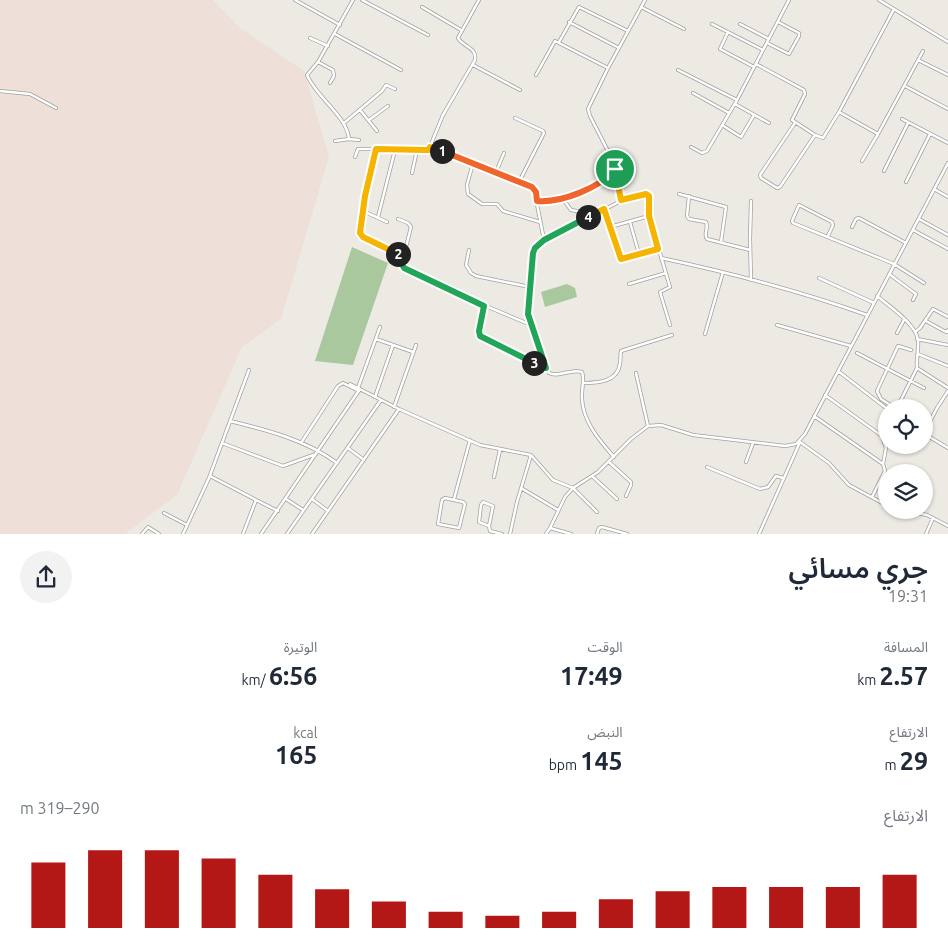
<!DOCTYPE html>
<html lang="ar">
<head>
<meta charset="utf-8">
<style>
  :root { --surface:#fff; --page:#f2f2f3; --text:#1f2937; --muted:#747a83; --accent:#b41816 }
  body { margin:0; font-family:Ubuntu,"Noto Sans Arabic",sans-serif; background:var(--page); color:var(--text); direction:rtl; height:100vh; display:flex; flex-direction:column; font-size:19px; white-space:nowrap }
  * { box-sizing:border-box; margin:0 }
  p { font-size:16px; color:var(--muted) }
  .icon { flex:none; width:28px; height:28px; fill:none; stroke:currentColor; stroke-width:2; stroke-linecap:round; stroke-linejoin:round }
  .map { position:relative; height:534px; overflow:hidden; direction:ltr }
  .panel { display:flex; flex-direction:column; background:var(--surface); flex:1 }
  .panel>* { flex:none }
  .buttons { position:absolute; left:878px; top:399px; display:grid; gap:10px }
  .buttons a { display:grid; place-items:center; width:55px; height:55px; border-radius:50%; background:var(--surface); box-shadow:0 1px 4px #0004; font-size:25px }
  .pin { position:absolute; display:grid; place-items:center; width:42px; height:42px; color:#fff; margin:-21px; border:2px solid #fff; border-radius:50%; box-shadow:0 1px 5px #0007 }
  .km { position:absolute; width:25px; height:25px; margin:-12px; border-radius:50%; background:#222; color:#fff; font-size:14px; line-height:25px; text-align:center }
  .round { display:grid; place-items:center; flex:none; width:52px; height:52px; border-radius:26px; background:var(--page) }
  .summary { display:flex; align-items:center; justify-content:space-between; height:85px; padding:0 20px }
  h1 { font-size:28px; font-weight:600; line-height:38px }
  .metrics { display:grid; grid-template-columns:repeat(3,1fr); gap:8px; height:85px; padding:5px 20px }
  .metrics div { display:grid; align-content:center }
  .metrics b { font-size:25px; font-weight:600 }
  .metrics small { font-size:14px; font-weight:400 }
  .metrics p { font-size:14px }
  .chart { height:140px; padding:10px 20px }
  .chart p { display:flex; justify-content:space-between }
  .chart svg { width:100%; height:90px; margin-top:5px; stroke:var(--accent); stroke-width:6 }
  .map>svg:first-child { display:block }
  .military { fill:#eedfd9 }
  .forest { fill:#aac89e }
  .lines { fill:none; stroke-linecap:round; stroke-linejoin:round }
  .minor-casing { stroke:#a1a1a1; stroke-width:4 }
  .minor { stroke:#fff; stroke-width:2.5 }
  .split-1-casing { stroke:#fff; stroke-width:10 }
  .split-2-casing { stroke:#fff; stroke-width:10 }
  .split-3-casing { stroke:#fff; stroke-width:10 }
  .split-4-casing { stroke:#fff; stroke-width:10 }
  .split-5-casing { stroke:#fff; stroke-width:10 }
  .split-1 { stroke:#f0652b; stroke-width:6 }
  .split-2 { stroke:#f5b400; stroke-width:6 }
  .split-3 { stroke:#22a559; stroke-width:6 }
  .split-4 { stroke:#22a559; stroke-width:6 }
  .split-5 { stroke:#f5b400; stroke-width:6 }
</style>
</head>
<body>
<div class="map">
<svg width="948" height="534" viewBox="0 0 948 534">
  <rect width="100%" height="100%" fill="#edeae4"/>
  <path class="military" d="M0,0H213L240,28L304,71L329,157L281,319L242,347L177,495L125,534H0Z"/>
  <path class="forest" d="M352,247L388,263L353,365L315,361Z
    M567,284L575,288L577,297L545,307L541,292Z"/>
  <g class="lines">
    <defs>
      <path id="minor" d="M295,0L340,25
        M362,0L428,35
        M879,0L948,42
        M422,7L461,30
        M641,7L684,29
        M569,22L619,48
        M712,24L763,50
        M740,24L769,39
        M728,32L720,49L754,67
        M335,34L401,70
        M310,38L328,46
        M559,42L579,7L628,31
        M767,43L789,54L799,36V33L778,22
        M918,60L948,75
        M318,62L333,70L334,76L330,83
        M756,64L804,90L805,94L792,120L815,135L823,138L839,112L894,9
        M473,65L520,90
        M678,70L737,100
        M536,75L555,41L608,68
        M905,86L948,109
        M0,91L30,94L56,108
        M693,93L729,113
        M735,104L769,123
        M360,110L377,131
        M839,112L878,134L862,161
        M515,118L543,131L544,133L519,182
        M902,119L948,143
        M369,120L388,106
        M344,123L382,91L386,85L395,89
        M795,123L760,175L761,178L777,188L780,187L815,135
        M722,125L741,137L754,115
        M878,134L923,51
        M349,139C347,116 316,97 307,75L318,62L353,0
        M335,141L349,139L359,140
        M430,147L534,189L544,240L535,249L533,253L528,314L549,373C559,378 571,368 582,372C585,380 581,390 582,399C583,422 600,441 614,457
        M691,147L702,153L707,151L737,100L789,0
        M376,149L365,196L361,235L404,257
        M355,157L358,149H429L443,115L475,60C477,47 463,47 458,38L479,0
        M473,163L467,185L468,194L482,204H497L503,211L540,222
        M884,171L908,123
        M496,172L504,153
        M412,173L417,150
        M906,182L930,134
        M934,189L948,197
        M679,194L726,207L721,242
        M689,196L687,216L689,219L706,222C709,228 703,234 707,239L750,250
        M563,199L571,210L593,214
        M621,200L646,194L650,197L649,216L670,287L660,292L670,325
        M537,201C561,203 599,188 614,170
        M751,201L750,239L751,280
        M604,209L621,259L659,249
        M363,211L387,222
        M378,217L395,150
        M398,219L408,223L411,227L402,263L404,268L481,304L531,325
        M919,219L948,235
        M630,222L639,254
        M610,227L649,216
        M852,227L856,219L859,218L906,243
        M913,230L948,249
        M828,236L833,225L832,222L799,205L792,221L793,223L882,259L894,264L924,283
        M544,240L621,201L613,161L590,116L588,109L608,68L645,0
        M469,250L466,265L471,273L476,276L530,287
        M661,258C731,273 800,291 867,315
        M889,274L916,294L913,300
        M819,278L874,303
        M629,284L666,273
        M877,296C889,306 916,324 918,340C919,349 916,359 917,368L948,388
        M484,306L479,331L480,337L546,369
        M926,321L944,331L947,332L948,330
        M777,325L851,346
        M915,332L920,328L933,309L948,317
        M897,333L904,320
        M705,334L723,272
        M376,339L413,352
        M917,339L948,345
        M857,353L924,388
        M918,354L948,366
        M838,371L886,408
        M636,373L648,426
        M583,383C598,383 618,382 620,363C621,359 620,355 621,351L672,335
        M350,384L399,409L480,445L531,455L553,480L573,488L598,472L631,439L648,426L661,425L693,435L785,446L796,444L805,434L948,163
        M358,388L380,327
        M948,391L937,408L925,431L928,436L948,448
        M825,395L882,436L886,448L883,464
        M375,397L393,345
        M394,407L416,345
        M895,408L881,399L877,391L898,346L911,350
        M897,408L917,368
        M814,416L883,464L885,471L872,497
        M230,421C267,430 306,440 337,463
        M222,443L283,466L316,454
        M301,443L338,386L343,383L359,391
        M348,448L364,460
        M609,462L631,482V485L626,496
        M746,462L753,443
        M707,467L760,489L768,487L776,476L783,478
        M910,471L911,472
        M210,476L256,500
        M592,476L617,499
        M494,477L500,450
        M521,488L558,510
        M445,498L463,502L465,504L459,528L438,524L442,500Z
        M286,499L303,510
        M312,499L328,511
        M454,499L470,440
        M903,510L927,515L948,526
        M164,513L187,525
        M489,526L493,506L483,502L481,505L479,522L489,526L490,531L502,534
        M550,528L565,497L573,488L597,512
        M142,534L148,527L159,534
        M183,534L209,478L249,370
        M243,534L256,500L278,511
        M261,534L360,389
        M287,534L381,400
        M312,534L399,409
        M510,534L517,502L531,455
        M546,534L550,528L571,534
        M597,534L599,528L602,527L627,534
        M759,534L800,442L829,463L849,485L886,505
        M926,534L933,518"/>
    </defs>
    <use href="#minor" class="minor-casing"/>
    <use href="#minor" class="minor"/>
  </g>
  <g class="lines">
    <defs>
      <path id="split-1" d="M442,151L532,187L536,192L537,201C561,203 600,188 615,169"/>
      <path id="split-2" d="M398,254L363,237L360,233L365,196L376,149L426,150H429L430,147L442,151"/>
      <path id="split-3" d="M398,254L404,257L402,264L404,268L484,306L479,331L480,336L534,363"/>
      <path id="split-4" d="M534,363L546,368L528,314L533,253L535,248L544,240L588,217"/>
      <path id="split-5" d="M588,217L604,209L621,259L658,249L649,216V196L646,194L621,200L615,169"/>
    </defs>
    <use href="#split-1" class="split-1-casing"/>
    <use href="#split-2" class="split-2-casing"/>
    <use href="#split-3" class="split-3-casing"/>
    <use href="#split-4" class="split-4-casing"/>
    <use href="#split-5" class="split-5-casing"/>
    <use href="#split-1" class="split-1"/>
    <use href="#split-2" class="split-2"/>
    <use href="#split-3" class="split-3"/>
    <use href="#split-4" class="split-4"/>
    <use href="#split-5" class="split-5"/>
  </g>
</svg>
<div class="buttons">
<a><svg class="icon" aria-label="locate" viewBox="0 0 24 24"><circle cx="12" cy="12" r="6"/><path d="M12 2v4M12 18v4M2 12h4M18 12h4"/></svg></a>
<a><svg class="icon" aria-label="layers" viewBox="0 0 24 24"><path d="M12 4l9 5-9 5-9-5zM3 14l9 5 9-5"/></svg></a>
</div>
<div class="pin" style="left:615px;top:169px;background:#1e9e55"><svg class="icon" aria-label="arrive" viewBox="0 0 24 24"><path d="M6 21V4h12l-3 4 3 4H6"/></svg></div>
<b class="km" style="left:442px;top:151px">1</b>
<b class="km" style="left:398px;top:254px">2</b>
<b class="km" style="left:534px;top:363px">3</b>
<b class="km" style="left:588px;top:217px">4</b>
</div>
<section class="panel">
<div class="summary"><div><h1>جري مسائي</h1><p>19:31</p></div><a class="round"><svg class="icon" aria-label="share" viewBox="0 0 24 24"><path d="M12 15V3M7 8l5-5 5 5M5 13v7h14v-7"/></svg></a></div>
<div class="metrics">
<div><p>المسافة</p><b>2.57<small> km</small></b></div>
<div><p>الوقت</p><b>17:49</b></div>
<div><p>الوتيرة</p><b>6:56<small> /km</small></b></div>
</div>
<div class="metrics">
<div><p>الارتفاع</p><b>29<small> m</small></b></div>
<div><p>النبض</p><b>145<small> bpm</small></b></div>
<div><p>kcal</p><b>165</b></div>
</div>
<div class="chart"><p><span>الارتفاع</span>290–319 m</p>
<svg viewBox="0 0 160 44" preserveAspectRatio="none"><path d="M5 44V12M15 44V6M25 44V6M35 44V10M45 44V18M55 44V25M65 44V31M75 44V36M85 44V38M95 44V36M105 44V30M115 44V26M125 44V24M135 44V24M145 44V24M155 44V18"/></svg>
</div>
</section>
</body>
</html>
